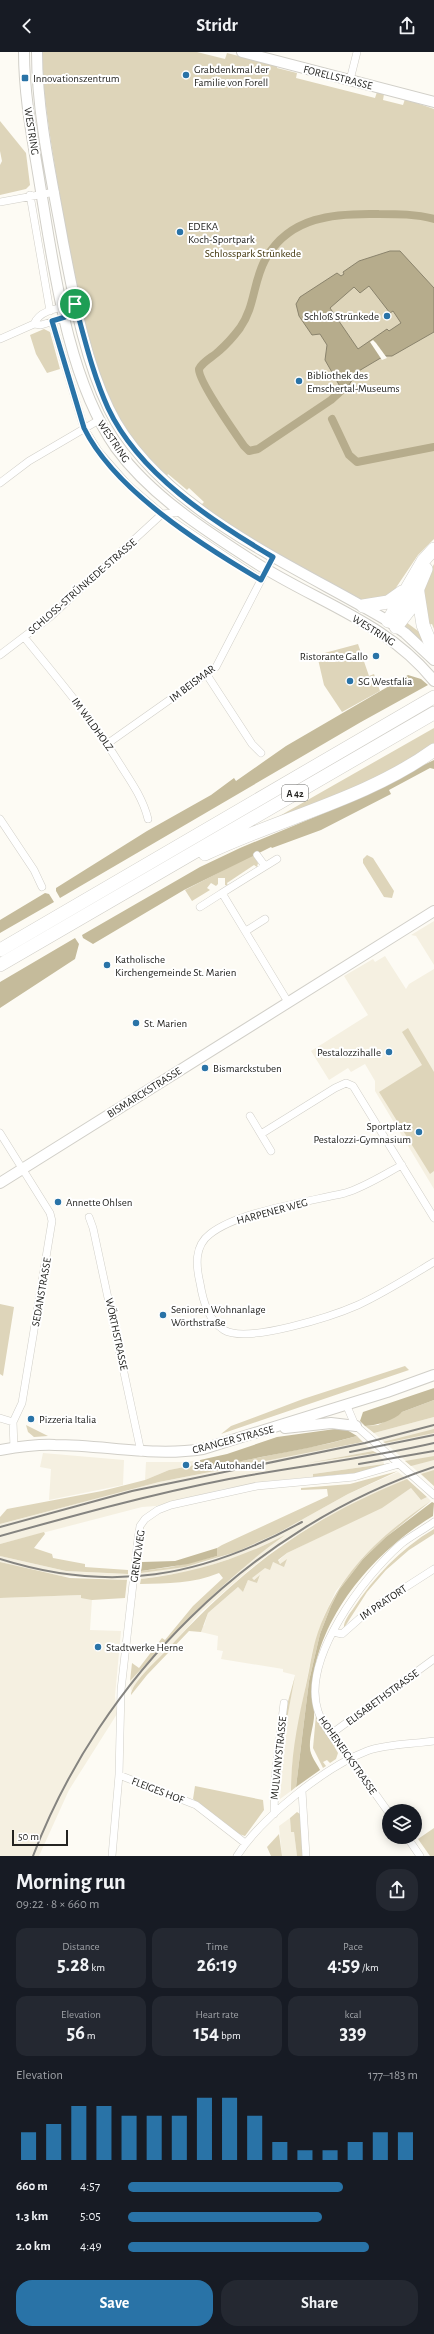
<!DOCTYPE html>
<html lang="en">
<head>
<meta charset="utf-8">
<style>
  :root { --surface:#171b24; --page:#242831; --text:#f1f3f6; --muted:#9ea1a6; --accent:#2973a7 }
  body { margin:0; font-family:"Alegreya Sans",sans-serif; background:var(--page); color:var(--text); height:100vh; display:flex; flex-direction:column; font-size:15px; white-space:nowrap }
  * { box-sizing:border-box; margin:0 }
  p { font-size:13px; color:var(--muted) }
  .icon { flex:none; width:22px; height:22px; fill:none; stroke:currentColor; stroke-width:2; stroke-linecap:round; stroke-linejoin:round }
  .map { position:relative; height:1804px; overflow:hidden }
  .details { display:flex; flex-direction:column; background:var(--surface); flex:1 }
  .details>* { flex:none }
  .buttons { position:absolute; left:382px; top:1752px; display:grid; gap:8px }
  .buttons a { display:grid; place-items:center; width:40px; height:40px; border-radius:50%; background:var(--surface); box-shadow:0 2px 10px #0003; font-size:20px }
  .scale { position:absolute; left:12px; bottom:10px; width:56px; box-sizing:border-box; padding-left:4px; border:2px solid #242421; border-top:0; font-size:11px; line-height:14px; white-space:nowrap; color:#242421; -webkit-text-stroke:3px #fff; paint-order:stroke }
  .pin { position:absolute; display:grid; place-items:center; width:34px; height:34px; color:#fff; margin:-17px; border:2px solid #fff; border-radius:50%; box-shadow:0 1px 4px #0007 }
  .round { display:grid; place-items:center; flex:none; width:42px; height:42px; border-radius:16px; background:var(--page) }
  .head { display:flex; align-items:center; justify-content:space-between; height:68px; padding:0 16px }
  h1 { font-size:22px; font-weight:700; line-height:30px }
  .stats { display:grid; grid-template-columns:repeat(3,1fr); gap:6px; height:68px; padding:4px 16px }
  .stats div { display:grid; align-content:center; border-radius:10px; background:var(--page); text-align:center }
  .stats b { font-size:20px; font-weight:700 }
  .stats small { font-size:11px; font-weight:400 }
  .stats p { font-size:11px }
  .chart { height:112px; padding:8px 16px }
  .chart p { display:flex; justify-content:space-between }
  .chart svg { width:100%; height:72px; margin-top:4px; stroke:var(--accent); stroke-width:6 }
  .primary-button { display:flex; gap:8px; margin-top:auto; padding:8px 16px }
  .primary-button a { flex:1; height:46px; border-radius:16px; background:var(--accent); color:#fff; font-size:16px; font-weight:700; line-height:46px; text-align:center }
  .primary-button a+a { background:var(--page); color:var(--text) }
  ul { padding:0 16px; list-style:none; font-size:13px }
  li { display:grid; grid-template-columns:64px 48px 1fr; align-items:center; height:30px }
  li i { height:10px; border-radius:5px; background:var(--accent) }
  header { display:flex; justify-content:space-between; align-items:center; height:52px; padding:0 16px; background:var(--surface); font-size:18px; font-weight:700 }
  .map>svg:first-child { display:block }
  .built { fill:#f5f0e1 }
  .green { fill:#ded5ba }
  .forest { fill:#c5bb9b }
  .water { fill:#b6ac8c; stroke:#8a836c; fill-rule:evenodd }
  .pier { fill:#fdfbf4 }
  .lines { fill:none; stroke-linecap:round; stroke-linejoin:round }
  .canal { stroke:#b6ac8c; stroke-width:8 }
  .street-casing { stroke:#d1cfc8; stroke-width:8 }
  .secondary-casing { stroke:#d1cfc8; stroke-width:12 }
  .highway-casing { stroke:#d1cfc8; stroke-width:14 }
  .street { stroke:#fff; stroke-width:7 }
  .secondary { stroke:#fff; stroke-width:10 }
  .highway { stroke:#fff; stroke-width:13 }
  .rail { stroke:#858480; stroke-width:2 }
  .route-casing { stroke:#fff; stroke-width:8 }
  .route { stroke:#2973a7; stroke-width:5 }
  .poi-dot { fill:#2973a7; stroke:#fff; stroke-width:1.5 }
  .labels { text-anchor:middle; stroke-width:4; stroke-linejoin:round; paint-order:stroke }
  .shield { fill:#fff; stroke:#666664; stroke-width:1 }
  .shield-label { font-size:10px; font-weight:bold; fill:#242421 }
  .poi-label { font-size:11px; fill:#242421; stroke:#fff; text-anchor:start }
  .street-label { font-size:11px; fill:#242421; stroke:#fff }
  .park-label { font-size:11px; fill:#3e3207; stroke:#fff }
</style>
</head>
<body>
<header><svg class="icon" aria-label="back" viewBox="0 0 24 24"><path d="M15 5l-7 7 7 7"/></svg>Stridr<svg class="icon" aria-label="share" viewBox="0 0 24 24"><path d="M12 15V3M7 8l5-5 5 5M5 13v7h14v-7"/></svg></header>
<div class="map">
<svg width="434" height="1804" viewBox="0 0 434 1804">
  <rect width="100%" height="100%" fill="#fdfbf4"/>
  <path class="built" d="M434,869V913L416,884L411,883Z
    M385,904L406,937L409,932L434,917V1137L375,1039V1029L365,1012L351,1020L348,1016L329,1028L311,999L368,963L344,924L373,907L375,910Z
    M434,1365V1434L374,1381Z
    M363,1390L373,1399L313,1410L377,1401L383,1407L384,1412L313,1422V1425L268,1429L223,1437L156,1454L142,1455L0,1492V1472L159,1430Z
    M43,1401L124,1408L123,1433L49,1448L51,1417L40,1415Z
    M200,1408V1412L169,1418L145,1428L146,1410H185Z
    M398,1420L407,1427L321,1468L278,1495L250,1517L201,1560L131,1639L130,1629L190,1563L247,1511L282,1485L245,1502L193,1519L141,1527V1521L202,1511L235,1500L278,1481L348,1442Z
    M411,1436L421,1448L427,1445L431,1449L401,1470L363,1505L336,1539L324,1564L313,1597L303,1647L292,1713L291,1739L280,1747L284,1683L295,1623L283,1620V1617L221,1607L223,1599L217,1598L218,1584L201,1580L202,1574H204L208,1561L238,1535L243,1540L248,1528L257,1531L260,1524L253,1528L251,1526L258,1520L273,1510L284,1514L286,1508L280,1512L278,1509L287,1501L382,1455Z
    M0,1504L66,1519L128,1522L127,1528L62,1524L0,1510Z
    M81,1543L92,1547L90,1578L121,1579L115,1644L117,1662L69,1738L39,1804H0V1546Z
    M290,1766L291,1780H294L297,1804H282L279,1774Z"/>
  <path class="green" d="M41,0H197L225,7L227,1L277,14V16L297,21L296,26L375,46L377,40L384,42L383,48L403,53L405,47L434,57V487L418,503L389,546L362,548L351,544L252,488L201,453L204,450L189,436L187,438L168,422L167,424C147,406 129,387 117,364C84,301 73,226 62,156C53,104 44,53 41,0Z
    M0,69L26,101L30,133L26,137L0,143V113L2,109L0,99Z
    M44,277L50,280L60,317L47,321L36,302L30,283Z
    M434,512V577L432,572L428,573C424,547 421,536 434,512Z
    M406,570L422,582L427,594L404,575Z
    M358,592L369,624L374,622L380,639L342,660L324,633L317,603Z
    M434,676V693L359,735L276,766Z
    M253,803L258,811L257,815L254,813L227,831L228,834L225,833V826H218V832L216,834L211,831L207,836L210,838L192,849L185,838Z
    M367,803L373,806L394,839L392,846L384,845L363,811V807Z
    M408,976L434,1020V1119L430,1122L379,1040L422,1013L402,980Z
    M0,1252L14,1255L3,1324L0,1322Z
    M405,1314L409,1318L221,1382L231,1374L303,1347Z
    M434,1348V1365L374,1381L365,1374L378,1373L402,1360Z
    M26,1373L48,1384L34,1385L28,1380Z
    M434,1377V1381L385,1391L383,1390Z
    M357,1384L363,1390L159,1430L0,1472V1465L7,1457L102,1439L145,1428L169,1418L200,1412L210,1413L246,1408L331,1391Z
    M373,1399L377,1401L308,1411Z
    M434,1404V1408L411,1414L405,1409Z
    M384,1412V1414L357,1421L313,1425V1422Z
    M434,1418V1434L421,1422Z
    M398,1419L348,1442L278,1481L236,1500L185,1515L141,1521V1519L171,1515L217,1504V1496L222,1493L328,1444L327,1437L301,1438V1436L350,1432Z
    M407,1427L427,1445L421,1448L411,1436L382,1456L287,1501L278,1508L280,1512L287,1507L284,1515L273,1510L270,1518L265,1516L252,1526L254,1528L260,1523L257,1531L248,1528L243,1540L238,1535L208,1561L201,1580L189,1579L147,1623L131,1643C131,1632 155,1610 164,1601C239,1519 303,1469 407,1427Z
    M431,1449L386,1485L363,1507L339,1538L331,1554L320,1582L309,1629L296,1735L291,1739C291,1703 298,1668 306,1633C310,1616 312,1597 318,1580C339,1521 380,1483 431,1449Z
    M434,1477V1482L409,1498L386,1518L367,1540L344,1576C343,1571 349,1562 353,1557C374,1525 400,1497 434,1477Z
    M44,1480L45,1482L34,1496L52,1502L53,1506L85,1512V1515L128,1518V1522L66,1519L0,1504V1492Z
    M285,1483C224,1527 181,1574 130,1629L132,1611L139,1616L162,1586L165,1588L193,1554L223,1526L219,1521C193,1532 168,1531 140,1532L141,1527C193,1521 239,1507 285,1483Z
    M0,1510L70,1526L127,1528L125,1546L92,1548L81,1546V1543L0,1546Z
    M295,1624L284,1683L279,1747L276,1743L287,1653Z
    M316,1663L338,1701L336,1707L330,1711L327,1708L323,1710L326,1714L323,1716L313,1696Z
    M195,1734L263,1748L264,1758L245,1784L236,1781L193,1747Z
    M297,1760L300,1762L303,1804H297L294,1780H291L290,1766Z
    M434,1776V1804H430L418,1787Z
    M279,1782L282,1804H271L267,1795Z"/>
  <path class="forest" d="M408,623L421,627L428,633L361,670L60,846L56,839V836L147,779L211,743L234,726L236,729L286,694Z
    M434,708V717L430,716L389,738L391,742L321,778L272,796L271,795L184,838L93,892L83,886L82,883L200,815L240,796L329,759Z
    M45,841L49,842L54,850L0,881V868Z
    M75,886L79,892L75,907L0,956V930Z
    M434,1336V1348L402,1360C394,1369 377,1373 365,1374L360,1369L363,1360Z
    M335,1377L347,1378L357,1384C325,1393 293,1399 261,1405C242,1409 220,1415 200,1412V1408L227,1402L277,1385Z
    M432,1450L434,1451L433,1464C374,1500 316,1566 312,1638C311,1646 314,1652 314,1660C315,1671 309,1684 310,1696C310,1703 317,1712 320,1718L296,1735L309,1629L320,1582L331,1554L339,1538L363,1507L386,1485Z
    M217,1496V1504L188,1512L141,1519L142,1510L175,1509Z"/>
  <path class="water" d="M390,199H400L434,236V280L392,304H384L357,320L349,333L342,338L325,308L327,293L320,282L312,283L299,264L296,252L300,245L337,221L341,224L344,222L343,220L359,209ZM369,234L390,261L393,259L401,271L389,279L387,277L358,297L330,256L354,235L360,241Z"/>
  <path class="pier" d="M373,288L376,291L387,306L382,308L370,290Z"/>
  <g class="lines">
    <path class="canal" d="M342,338L331,348L258,397L249,399L244,394C235,381 198,329 199,317C203,309 213,305 219,299C227,292 234,284 240,276C255,255 253,230 265,208C289,164 335,161 379,162C398,162 416,162 434,167
      M332,367L349,403L357,410L434,395"/>
    <defs>
      <path id="street" d="M350,28L357,0
        M30,143L50,259
        M0,150L55,140
        M52,269L84,376L99,400L127,432L162,462L261,528
        M34,272C40,257 61,256 75,253
        M0,287L34,272L41,273L78,262
        M0,431L29,409L99,368
        M24,585C58,627 93,668 121,714C132,731 143,747 148,767
        M0,603L50,565L162,462L183,460
        M207,623L252,692L261,701
        M107,692L216,615L273,505
        M0,767L34,818L42,835
        M257,803L265,814
        M277,807L222,841L288,950
        M200,855L222,841
        M246,879L265,867
        M250,1064L271,1099
        M0,1081L50,1161L52,1169L22,1351L13,1370L14,1396
        M261,1082L335,1036L346,1031L353,1034L434,1166
        M402,1113C383,1123 365,1135 345,1141C308,1150 239,1159 210,1182C194,1194 196,1214 200,1231C203,1249 208,1268 224,1278C247,1292 333,1264 358,1253C384,1241 409,1225 434,1210
        M89,1165L93,1176L141,1400
        M346,1352L355,1373L434,1443
        M0,1366L13,1370
        M333,1580L342,1582L367,1560L434,1517
        M331,1682L434,1607
        M119,1723L196,1753L245,1791
        M302,1739L306,1804
        M389,1761C376,1743 363,1724 350,1707C338,1692 324,1677 318,1659C301,1607 364,1524 401,1492C411,1484 423,1478 434,1470
        M274,1762L275,1725L284,1651
        M407,1785L420,1804
        M112,1804L119,1723L121,1638L138,1487L140,1474L145,1467L158,1458L171,1453L257,1434L354,1425L399,1412
        M237,1804C261,1766 325,1715 367,1699C386,1692 414,1692 434,1689"/>
      <path id="secondary" d="M24,0C24,45 33,89 40,133C54,216 67,326 116,396C151,444 206,479 256,511C317,550 388,571 434,629
        M37,0C37,63 52,128 63,190C74,246 84,305 109,357C157,457 296,514 388,569L405,581L434,608
        M242,0L434,50
        M0,1131L434,859
        M285,1376L331,1371L356,1374
        M0,1398C18,1395 37,1392 55,1393C105,1393 153,1405 203,1397L387,1340L434,1323"/>
      <path id="highway" d="M418,541L423,573L434,600
        M363,554L388,550L402,540
        M388,569L423,509L434,497
        M396,575L409,558L426,517
        M205,802C280,766 366,747 434,698
        M0,898L434,645
        M0,913L434,661"/>
    </defs>
    <use href="#street" class="street-casing"/>
    <use href="#secondary" class="secondary-casing"/>
    <use href="#highway" class="highway-casing"/>
    <use href="#street" class="street"/>
    <use href="#secondary" class="secondary"/>
    <use href="#highway" class="highway"/>
    <path class="rail" d="M350,1400L434,1383
      M359,1412L434,1399
      M0,1475L132,1439L365,1391L434,1373
      M0,1484C76,1463 152,1442 229,1427C297,1414 366,1407 434,1391
      M0,1507C111,1542 202,1525 302,1470
      M33,1804C101,1626 252,1475 434,1415"/>
  </g>
  <g class="lines">
    <defs>
      <path id="route" d="M75,252C85,288 93,323 108,356C139,422 212,469 273,505L261,528C203,494 114,438 84,376L52,269L65,265L62,256Z"/>
    </defs>
    <use href="#route" class="route-casing"/>
    <use href="#route" class="route"/>
  </g>
  <g class="poi-dot">
    <circle cx="186" cy="23" r="4"/>
    <rect x="21" y="22" width="8" height="8" rx="2"/>
    <circle cx="180" cy="180" r="4"/>
    <circle cx="387" cy="264" r="4"/>
    <circle cx="299" cy="329" r="4"/>
    <circle cx="376" cy="604" r="4"/>
    <circle cx="350" cy="629" r="4"/>
    <circle cx="107" cy="913" r="4"/>
    <circle cx="136" cy="971" r="4"/>
    <circle cx="389" cy="1000" r="4"/>
    <circle cx="205" cy="1016" r="4"/>
    <circle cx="419" cy="1080" r="4"/>
    <circle cx="58" cy="1150" r="4"/>
    <circle cx="163" cy="1263" r="4"/>
    <circle cx="31" cy="1367" r="4"/>
    <circle cx="186" cy="1413" r="4"/>
    <circle cx="98" cy="1595" r="4"/>
  </g>
  <g class="labels">
    <rect class="shield" x="282" y="733" width="26" height="16" rx="3"/>
    <g class="shield-label">
      <text x="295" y="745">A 42</text>
    </g>
    <g class="poi-label">
      <text x="194" y="21">Grabdenkmal der<tspan x="194" dy="13">Familie von Forell</tspan></text>
      <text x="33" y="30">Innovationszentrum</text>
      <text x="188" y="178">EDEKA<tspan x="188" dy="13">Koch-Sportpark</tspan></text>
      <text x="379" y="268" text-anchor="end">Schloß Strünkede</text>
      <text x="307" y="327">Bibliothek des<tspan x="307" dy="13">Emschertal-Museums</tspan></text>
      <text x="368" y="608" text-anchor="end">Ristorante Gallo</text>
      <text x="358" y="633">SG Westfalia</text>
      <text x="115" y="911">Katholische<tspan x="115" dy="13">Kirchengemeinde St. Marien</tspan></text>
      <text x="144" y="975">St. Marien</text>
      <text x="381" y="1004" text-anchor="end">Pestalozzihalle</text>
      <text x="213" y="1020">Bismarckstuben</text>
      <text x="411" y="1078" text-anchor="end">Sportplatz<tspan x="411" dy="13">Pestalozzi-Gymnasium</tspan></text>
      <text x="66" y="1154">Annette Ohlsen</text>
      <text x="171" y="1261">Senioren Wohnanlage<tspan x="171" dy="13">Wörthstraße</tspan></text>
      <text x="39" y="1371">Pizzeria Italia</text>
      <text x="194" y="1417">Sefa Autohandel</text>
      <text x="106" y="1599">Stadtwerke Herne</text>
    </g>
    <g class="street-label">
      <text transform="translate(338 25) rotate(14)" y="4">FORELLSTRASSE</text>
      <text transform="translate(32 79) rotate(81)" y="4">WESTRING</text>
      <text transform="translate(114 389) rotate(56)" y="4">WESTRING</text>
      <text transform="translate(82 534) rotate(-41)" y="4">SCHLOSS-STRÜNKEDE-STRASSE</text>
      <text transform="translate(374 578) rotate(32)" y="4">WESTRING</text>
      <text transform="translate(192 631) rotate(-37)" y="4">IM BEISMAR</text>
      <text transform="translate(93 672) rotate(54)" y="4">IM WILDHOLZ</text>
      <text transform="translate(144 1040) rotate(-32)" y="4">BISMARCKSTRASSE</text>
      <text transform="translate(272 1159) rotate(-15)" y="4">HARPENER WEG</text>
      <text transform="translate(41 1240) rotate(-80)" y="4">SEDANSTRASSE</text>
      <text transform="translate(117 1282) rotate(78)" y="4">WÖRTHSTRASSE</text>
      <text transform="translate(233 1387) rotate(-15)" y="4">CRANGER STRASSE</text>
      <text transform="translate(137 1504) rotate(-82)" y="4">GRENZWEG</text>
      <text transform="translate(383 1550) rotate(-34)" y="4">IM PRATORT</text>
      <text transform="translate(382 1645) rotate(-36)" y="4">ELISABETHSTRASSE</text>
      <text transform="translate(348 1703) rotate(55)" y="4">HOHENEICKSTRASSE</text>
      <text transform="translate(278 1706) rotate(-84)" y="4">MULVANYSTRASSE</text>
      <text transform="translate(158 1738) rotate(21)" y="4">FLEIGES HOF</text>
    </g>
    <g class="park-label">
      <text x="253" y="205">Schlosspark Strünkede</text>
    </g>
  </g>
</svg>
<div class="buttons">
<a><svg class="icon" aria-label="layers" viewBox="0 0 24 24"><path d="M12 4l9 5-9 5-9-5zM3 14l9 5 9-5"/></svg></a>
</div>
<div class="scale">50 m</div>
<div class="pin" style="left:75px;top:252px;background:#1e9e55"><svg class="icon" aria-label="arrive" viewBox="0 0 24 24"><path d="M6 21V4h12l-3 4 3 4H6"/></svg></div>
</div>
<section class="details">
<div class="head"><div><h1>Morning run</h1><p>09:22 · 8 × 660 m</p></div><a class="round"><svg class="icon" aria-label="share" viewBox="0 0 24 24"><path d="M12 15V3M7 8l5-5 5 5M5 13v7h14v-7"/></svg></a></div>
<div class="stats">
<div><p>Distance</p><b>5.28<small> km</small></b></div>
<div><p>Time</p><b>26:19</b></div>
<div><p>Pace</p><b>4:59<small> /km</small></b></div>
</div>
<div class="stats">
<div><p>Elevation</p><b>56<small> m</small></b></div>
<div><p>Heart rate</p><b>154<small> bpm</small></b></div>
<div><p>kcal</p><b>339</b></div>
</div>
<div class="chart"><p><span>Elevation</span>177–183 m</p>
<svg viewBox="0 0 160 44" preserveAspectRatio="none"><path d="M5 44V27M15 44V22M25 44V11M35 44V11M45 44V17M55 44V17M65 44V17M75 44V6M85 44V6M95 44V17M105 44V33M115 44V38M125 44V38M135 44V33M145 44V27M155 44V27"/></svg>
</div>
<ul>
<li><b>660 m</b>4:57<i style="width:74%"></i></li>
<li><b>1.3 km</b>5:05<i style="width:67%"></i></li>
<li><b>2.0 km</b>4:49<i style="width:83%"></i></li>
</ul>
<div class="primary-button"><a>Save</a><a>Share</a></div>
</section>
</body>
</html>
